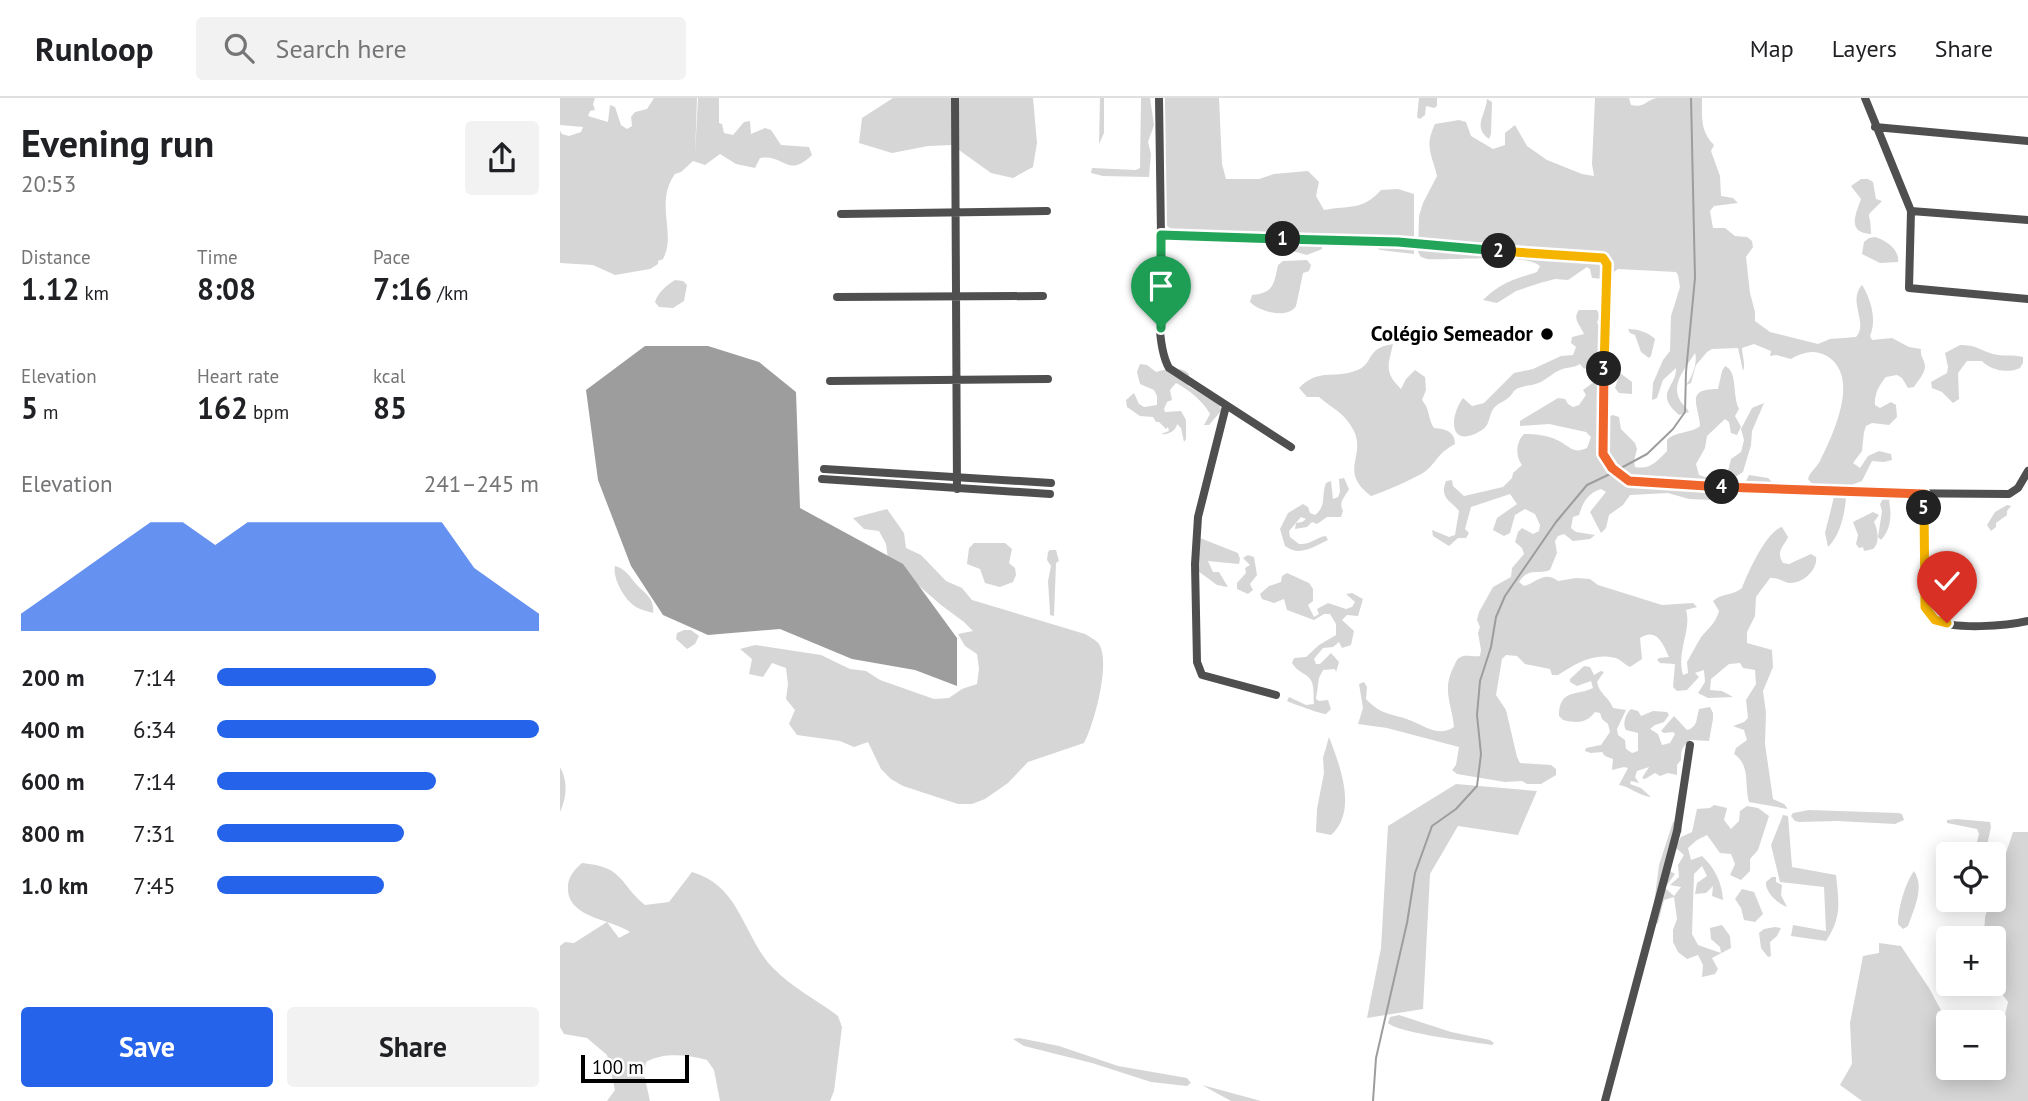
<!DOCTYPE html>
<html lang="en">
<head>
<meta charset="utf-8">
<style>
  :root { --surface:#fff; --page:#f2f2f2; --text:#202124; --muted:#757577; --line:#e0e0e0; --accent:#2563eb }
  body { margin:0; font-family:"PT Sans",sans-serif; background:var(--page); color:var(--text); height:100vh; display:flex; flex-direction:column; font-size:26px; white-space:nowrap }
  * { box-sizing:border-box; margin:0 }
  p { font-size:23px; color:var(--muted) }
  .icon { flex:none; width:38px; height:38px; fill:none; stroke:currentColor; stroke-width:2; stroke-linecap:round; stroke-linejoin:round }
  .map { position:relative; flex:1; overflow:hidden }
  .panel { display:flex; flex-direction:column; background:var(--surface); width:560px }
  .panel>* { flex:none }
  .controls { position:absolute; left:1376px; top:744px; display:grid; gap:14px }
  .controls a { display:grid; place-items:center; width:70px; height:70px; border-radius:7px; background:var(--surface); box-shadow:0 4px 18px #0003; font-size:35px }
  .scale { position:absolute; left:21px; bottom:18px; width:108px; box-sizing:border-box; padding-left:7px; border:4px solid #000; border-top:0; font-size:19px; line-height:24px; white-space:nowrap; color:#000; -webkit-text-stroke:5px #fff; paint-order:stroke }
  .pin { position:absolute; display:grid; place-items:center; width:60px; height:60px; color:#fff; margin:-72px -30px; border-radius:50% 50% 50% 0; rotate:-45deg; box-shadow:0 0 7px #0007 }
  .pin .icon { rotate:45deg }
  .km { position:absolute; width:35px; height:35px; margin:-18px; border-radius:50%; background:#222; color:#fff; font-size:19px; line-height:35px; text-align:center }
  .round { display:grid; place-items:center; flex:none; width:74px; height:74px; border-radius:7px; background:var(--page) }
  .overview { display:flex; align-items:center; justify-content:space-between; height:119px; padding:0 21px }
  h1 { font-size:38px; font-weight:600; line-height:52px }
  .figures { display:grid; grid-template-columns:repeat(3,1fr); gap:10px; height:119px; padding:7px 21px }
  .figures div { display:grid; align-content:center }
  .figures b { font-size:30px; font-weight:600 }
  .figures small { font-size:19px; font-weight:400 }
  .figures p { font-size:19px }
  .chart { height:196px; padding:14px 21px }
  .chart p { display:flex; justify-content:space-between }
  .chart svg { width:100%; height:126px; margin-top:7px; fill:var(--accent); opacity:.7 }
  .cta { display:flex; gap:14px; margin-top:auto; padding:14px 21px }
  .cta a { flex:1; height:80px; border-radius:7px; background:var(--accent); color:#fff; font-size:28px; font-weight:600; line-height:80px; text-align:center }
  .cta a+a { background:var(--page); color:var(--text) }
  ul { padding:0 21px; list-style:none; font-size:23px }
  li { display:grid; grid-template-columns:112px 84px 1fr; align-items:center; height:52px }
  li i { height:18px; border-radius:9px; background:var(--accent) }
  header { display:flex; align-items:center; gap:42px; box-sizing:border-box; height:98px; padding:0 35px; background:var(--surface); border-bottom:2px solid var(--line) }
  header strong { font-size:33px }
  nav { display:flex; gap:38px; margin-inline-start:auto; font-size:24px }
  .search { width:490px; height:63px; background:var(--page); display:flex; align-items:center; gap:18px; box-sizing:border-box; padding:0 24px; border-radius:7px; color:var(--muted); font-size:26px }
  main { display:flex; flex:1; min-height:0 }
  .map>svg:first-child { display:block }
  .green { fill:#d6d6d6; fill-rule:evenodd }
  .water { fill:#9d9d9d }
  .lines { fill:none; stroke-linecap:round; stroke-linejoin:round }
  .stream { stroke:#9d9d9d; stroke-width:2 }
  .street { stroke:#4f4f4f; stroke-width:8 }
  .split-1-casing { stroke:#fff; stroke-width:14 }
  .split-2-casing { stroke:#fff; stroke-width:14 }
  .split-3-casing { stroke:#fff; stroke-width:14 }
  .split-4-casing { stroke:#fff; stroke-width:14 }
  .split-5-casing { stroke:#fff; stroke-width:14 }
  .split-6-casing { stroke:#fff; stroke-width:14 }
  .split-1 { stroke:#22a559; stroke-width:9 }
  .split-2 { stroke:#22a559; stroke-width:9 }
  .split-3 { stroke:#f5b400; stroke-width:9 }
  .split-4 { stroke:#f0652b; stroke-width:9 }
  .split-5 { stroke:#f0652b; stroke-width:9 }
  .split-6 { stroke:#f5b400; stroke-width:9 }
  .poi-dot { fill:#000; stroke:#fff; stroke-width:2.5 }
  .labels { text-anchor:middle; stroke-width:7; stroke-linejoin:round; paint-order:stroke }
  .poi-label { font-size:21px; font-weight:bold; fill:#000; stroke:#fff; text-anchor:end }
</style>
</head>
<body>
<header>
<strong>Runloop</strong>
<div class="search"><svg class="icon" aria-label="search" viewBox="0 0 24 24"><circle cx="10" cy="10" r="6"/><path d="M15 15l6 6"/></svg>Search here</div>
<nav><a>Map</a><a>Layers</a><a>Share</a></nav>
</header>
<main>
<section class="panel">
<div class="overview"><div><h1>Evening run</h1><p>20:53</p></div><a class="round"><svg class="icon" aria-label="share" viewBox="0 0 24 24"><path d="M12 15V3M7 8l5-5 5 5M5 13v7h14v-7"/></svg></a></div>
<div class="figures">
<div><p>Distance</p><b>1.12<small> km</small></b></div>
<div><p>Time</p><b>8:08</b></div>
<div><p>Pace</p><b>7:16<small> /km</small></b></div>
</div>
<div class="figures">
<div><p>Elevation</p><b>5<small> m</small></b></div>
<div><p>Heart rate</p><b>162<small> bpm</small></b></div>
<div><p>kcal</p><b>85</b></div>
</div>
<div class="chart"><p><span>Elevation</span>241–245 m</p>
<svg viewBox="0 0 160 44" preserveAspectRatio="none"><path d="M0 44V38L10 30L20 22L30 14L40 6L50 6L60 14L70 6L80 6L90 6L100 6L110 6L120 6L130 6L140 22L150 30L160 38V44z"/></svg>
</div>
<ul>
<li><b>200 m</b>7:14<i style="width:68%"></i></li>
<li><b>400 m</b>6:34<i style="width:100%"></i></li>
<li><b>600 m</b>7:14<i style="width:68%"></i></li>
<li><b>800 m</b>7:31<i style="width:58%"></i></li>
<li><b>1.0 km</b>7:45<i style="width:52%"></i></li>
</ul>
<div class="cta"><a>Save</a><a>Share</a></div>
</section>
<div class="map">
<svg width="1468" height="1003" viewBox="0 0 1468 1003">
  <rect width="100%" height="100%" fill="#fff"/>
  <path class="green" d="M0,0H35L33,6L35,12L30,13L28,18L48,24L50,7L55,9L61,27L67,31L72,28L71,19L75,14L87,11L94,0H137L135,57L138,0H159V25L162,26L164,35L173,37L184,24L190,23L191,36L205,30L211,32L221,47L249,49L252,57C227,81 225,56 200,60L195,70L176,66L160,56L145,67L133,63L121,74L115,76C94,105 117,136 103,161L98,163V166L90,171L55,177L33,167L0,165V33L2,36L9,38L21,34L23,29L0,27Z
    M333,0H473L477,45L473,69L453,80L431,75L392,47L368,48L332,55L299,45L302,20Z
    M540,0H544V35L539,46Z
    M581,0H590L594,27L588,44L591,56L589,79L543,78L531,75L532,70L576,72L580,70Z
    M605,0H659L662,66L666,81H699L714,76L748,73L759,84L756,98L764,112C790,107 802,113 821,92L838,91L854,96V156L820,152L807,143L762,136V151L747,157L706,146L693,139L617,135L607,128Z
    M859,0H877V8L874,10L866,8L865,17L860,21L857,19Z
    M1035,0H1069L1071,7C1086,10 1085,2 1097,0C1111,0 1128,0 1142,0C1142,19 1140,33 1154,47L1151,53L1160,78L1161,98L1173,100L1178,105L1154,108L1150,113L1153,130H1165L1175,138L1187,139L1192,143L1193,149L1186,159L1190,195L1195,214V223L1210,234L1258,246L1270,241L1296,239C1309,225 1287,204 1302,187C1311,201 1317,222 1310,238L1312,242L1332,240L1349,249L1361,251C1360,259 1364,260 1365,268C1365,276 1358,282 1354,289L1348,290L1342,280L1337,277L1326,279C1319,287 1314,297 1315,307L1320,310L1331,304L1336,307L1337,319L1329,327L1312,325L1306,328L1304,334L1302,353L1293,365L1300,370L1308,358L1319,353L1331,356L1332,362L1324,364L1312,363L1302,383L1286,389C1287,407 1282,436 1268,449L1265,435L1274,399L1270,394L1259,397L1256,392L1257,386H1252L1248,381C1250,374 1256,370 1260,363C1273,336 1301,279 1267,258C1254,251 1243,254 1231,261L1216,257L1210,258L1211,253L1194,246L1182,250C1182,258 1186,266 1183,273L1178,250L1152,251L1147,254L1136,267L1131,285L1126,287C1132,280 1138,264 1135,255C1127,269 1109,286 1121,304C1124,308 1127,310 1129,314L1119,317C1093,295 1117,289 1116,270L1103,282L1097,300L1092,302L1093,285L1103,262L1110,253L1111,218L1120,189L1118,177L1116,174L1058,171L1044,181L1032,180L1030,171L1027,169L1008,182L995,181L980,185L956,193L937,205L923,202C942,184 953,182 977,174L980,168C965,155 891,163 867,161L861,159L858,154L859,118L863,105L877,78C872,56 864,49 875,26L899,22L906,24L911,38L933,51L945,47V35L955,27L967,48L987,62L1022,76L1034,78L1032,66Z
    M927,1L932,4L931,36L929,41C912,29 926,17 927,1Z
    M1301,81H1308L1313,84L1316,101L1322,103C1302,124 1311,109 1311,136C1286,134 1296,116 1301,101L1291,88Z
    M1315,139C1326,142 1340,152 1338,164L1320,165L1302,156L1304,144L1309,140Z
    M747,162L751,167L749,173L743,175C742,180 737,205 736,208C728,222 698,213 690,204L692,197C714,195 714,186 718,167L723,163Z
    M115,182L123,183L127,187L124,203L113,210L99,209L95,204C98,194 107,187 115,182Z
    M1019,212H1037L1040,218L1037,224C1045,243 1043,262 1024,271L1020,266C1014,270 1007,269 1000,272C993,275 988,280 981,284C973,288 962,287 955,292C953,294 951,298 948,300C944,304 938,305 935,309C928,316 931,327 922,332C890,352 888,321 903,300L912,308L924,305L954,275L973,271L1001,258L1013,257L1016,249L1011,245L1012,239L1024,236C1020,227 1012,221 1019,212Z
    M1068,231C1077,231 1088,234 1095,241L1091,258L1089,260L1081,254L1075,237L1070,235Z
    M833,246C828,268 824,274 841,291L846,281L855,272L865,279L866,292L862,302C871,313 867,319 874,330C885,331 895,333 895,346C877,356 879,361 867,372C861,378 819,396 811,398C778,373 806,359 794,333C784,314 774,312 759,299H747L739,290C759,270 772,281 795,273C815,267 804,250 833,246Z
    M1400,247C1416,247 1420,252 1433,256C1443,259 1453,256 1463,259V265L1460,270C1448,276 1430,272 1422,263H1407L1398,275L1399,301L1393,305L1382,294L1372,290L1371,284L1387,275L1388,269L1385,255Z
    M580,266L587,267L596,274C607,271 621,268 629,276L628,288L660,307L661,313L649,327H644L650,316C644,304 628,291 616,285L610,292L612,302L607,304L604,311L605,314L621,313L626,322V341L624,344L621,330L617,326C616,333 608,337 601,336L609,333L608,329L606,331L599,324H596L593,319L580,318L567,309L566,302L574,295L579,306L584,309L597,307V298L594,292L580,286L577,274Z
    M1165,268C1178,273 1172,297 1179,311L1175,318L1181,329L1177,337L1171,335L1169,324L1165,321L1147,338L1145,350L1136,366L1139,377L1145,379L1168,373L1171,361L1181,354L1184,342L1181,331L1192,310L1204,305L1192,333L1191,347L1183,374L1168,384L1186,383L1189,377L1208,380L1212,384L1206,386L1210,397L1185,395L1155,402L1129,401L1108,395L1070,397L1063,407L1049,417L1046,430L1041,435L1030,414L1046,394L1041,391C1028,395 1023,404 1019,417L1013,419L1011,430L1016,434L1035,437L1030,441L1013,443L1004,436L998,438L995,443L997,455L990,472C977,477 968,469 959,484L964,488C976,485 984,472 998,483L1016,480L1030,481L1038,487L1102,507L1133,505L1137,509L1126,512C1132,532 1116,553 1123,577L1128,575L1127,564C1129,561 1140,540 1142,538C1149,530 1156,524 1159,513L1153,503C1161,495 1173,498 1182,490C1187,476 1207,432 1222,429L1228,439C1225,447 1215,453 1223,465L1229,466L1251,456L1256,459C1258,471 1244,485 1231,485C1224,485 1219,479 1210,480L1196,499L1195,518L1187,534V545L1212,552L1213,569L1203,593L1206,615L1205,646L1213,701L1224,706L1228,711L1189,704C1184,687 1191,667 1174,656L1176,650L1187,642L1184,632L1173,628L1184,624L1188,620L1186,602L1196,586L1195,572L1183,570L1180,565L1169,566L1151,581L1150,592L1162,593L1173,599L1148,600L1138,595L1145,584L1144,572L1135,575L1139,579L1127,592L1117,593L1113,589L1115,566L1100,565L1097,562L1099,560L1109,559C1103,546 1097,529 1080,540L1082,561L1070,569C1065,567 1061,562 1056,560C1033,554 1015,566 998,577H992L990,571L965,566L957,558L946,557L942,561L936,597L946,612L957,659L960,665L991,667L996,671V677L981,686H967L962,683L945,684L897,676L892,672L896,667L899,649L827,630L798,626L803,610L799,586L804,584L807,589L806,601C823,619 833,615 852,623C866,629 879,639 894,629C892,606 882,593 893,570C896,565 896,560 903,558C908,557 914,559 920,558L921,552L918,535L920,529L917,522L919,514L933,489L951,479L952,470L964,456L962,450L955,444L958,434L962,430L973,436L979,433L980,427L975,416L965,411L955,417L950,435L944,438L933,432L937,420L957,406L950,396L911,409L905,431L909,435L906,440H898L889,448L873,438L872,432L889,439L895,437L899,413C891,403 879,400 886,383L892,382L893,388L904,398L943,389L952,380L953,375L962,367C955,358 956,344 964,336C975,336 987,337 997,342C1009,347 1012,357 1027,350L1031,339L1026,334L989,326L960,328V323L998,300L1005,301L1008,306L1013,309L1019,307L1026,297L1023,292L1038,281H1044L1039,315L1041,321L1053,317L1059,319L1061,331L1075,345L1077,351L1074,363L1075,369C1091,372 1097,363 1107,353V342C1115,333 1130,336 1140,328C1139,307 1124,291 1158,291L1162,273Z
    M1060,275L1072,284V296L1059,295L1055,290Z
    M784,380L789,391C785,399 778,404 783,413L781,419H767L757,426L752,424L747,429L735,431L736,425L742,424L746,421L741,419L729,433L730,439L739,446C751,447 756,439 766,438L768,442C753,449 740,459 725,448L720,431L728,415L743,406L748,409L750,415L755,417C767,408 761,397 766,385L771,383L773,401L778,399L780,394L779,381Z
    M1316,395L1350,396V398H1334L1329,403C1332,416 1331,432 1321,442L1318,439L1322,413L1320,406L1324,399H1316Z
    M1447,407L1451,408L1447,413V417L1436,425V429L1431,433L1427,427L1435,414Z
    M327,411L344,435L346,450L361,457L386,483L402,490L412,502L525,536C530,539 536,542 539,546C551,565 534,626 524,645L468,664L448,685L425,701L412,706H398L343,688L331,681L321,671L308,644L294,649L280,643L237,637L229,626L235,612L226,601L228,586L226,570L212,565L203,579L189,576L192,561L180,551L195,547L261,557L290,571L306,573L320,582L374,601L389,600L402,591L417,586L419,571L417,556L405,548L398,536L413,533L404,524L381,507L328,461L326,446L319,433L304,431L293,420Z
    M1313,414L1319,417L1314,424C1318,432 1320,445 1313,451L1304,453L1303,449L1299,450L1296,446L1298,437L1293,424Z
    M640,440L678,455L680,461L679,466L648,463L653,474H659L668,489L657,487L638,473Z
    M414,445H445L452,451L449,465L455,470L456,477L453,484L440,489L425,485L420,471L407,466L409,450Z
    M490,452H496L499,463L496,465L494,518L490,517V514L488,483L491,468L487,462L488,454Z
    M688,457L694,459L697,477L690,486L693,492L688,496L677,491V485L686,475L685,470L690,467L683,460Z
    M55,468C66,471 69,478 76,486C85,496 95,500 93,515C88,513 81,512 76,509C65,503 52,480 55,468Z
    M727,475L749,485L753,491V503L748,507L754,519L759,516L757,511L768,505L786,511L792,509L795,504L786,496L792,495L803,501L798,518L787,517L782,522L794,533L791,547L782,550L779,544L773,549L763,550L754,561L756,566H760L771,555L779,564L776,574L775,571L763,572L759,580L756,601L759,603L768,602L771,611L766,616C761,616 731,605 727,603L729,599L746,607L754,606C753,600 755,587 750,581C746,575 737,574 732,565L734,560L746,559L759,547L776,537V526L770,516H764L754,522L727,512L724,501L714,505L702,501L700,496L709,488L721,484L722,478Z
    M124,532H131L139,538L135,546L127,551L116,541L117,535Z
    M1024,568L1030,569L1034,577L1041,573L1044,574L1037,584C1039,596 1049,599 1053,610L1066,612L1057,631L1058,637L1065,642L1066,651L1072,655L1078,653V635L1066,632C1062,626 1066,615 1071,611L1078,613L1081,618L1093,613L1107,614L1109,617L1104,624L1095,627L1090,631L1098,636L1102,647L1110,645L1115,636L1113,634L1104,635L1101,633L1114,618L1127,632C1138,629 1136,621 1139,611L1150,609L1153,615V621L1149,643L1131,642C1122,649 1121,651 1121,662L1117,667V677L1108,675L1100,678L1095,675L1085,681L1082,680L1089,669L1077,673L1075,679L1079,685L1071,683L1070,686L1081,690L1091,699C1079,698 1071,689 1059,687L1068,670L1064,669L1052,672L1053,661L1045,658L1042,654L1031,655L1025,653L1026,650L1041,647L1050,634L1048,626L1042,621L1040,615L1035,614C1026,626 1016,625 1003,622L999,618C999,590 1018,598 1033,590L1031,583L1017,588L1010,584V581Z
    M769,639C780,668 798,713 771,737L756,734L757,711L764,675L763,660Z
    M0,669C8,683 7,699 0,714Z
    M896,686L977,693L958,737L898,728L870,776L863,911L807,920L821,850L828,728Z
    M1154,707L1167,710L1164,722L1171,731L1179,723L1180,713L1187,708L1198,710L1209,718L1198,752L1190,761V773L1181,782L1170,777L1175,766L1171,756L1160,755L1147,737L1137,742L1128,750L1131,762L1142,758C1155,770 1162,785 1163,802L1152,798L1153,788L1146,795L1135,796L1137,785L1147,778L1142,768L1134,776L1132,836L1138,847L1161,855L1160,849L1151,841L1150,830L1162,827L1170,838L1171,850L1152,860L1158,871L1155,876L1142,879L1143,867L1138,857L1127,861L1118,854L1113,844V832L1117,821L1114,799L1104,802L1098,825L1093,828L1088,825L1093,814L1099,767L1113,724L1121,723L1122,734L1117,737L1116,748L1121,739L1132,734L1137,711L1150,710ZM1116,750L1124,757L1118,767L1119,779L1110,787L1121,789L1114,798L1105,790L1115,776L1110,773Z
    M1249,712L1338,715L1342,716L1344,722L1335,726L1277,723L1239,724L1235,723L1231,718L1233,715Z
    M1223,717L1228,718L1232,769L1276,777C1279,805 1282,819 1266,843L1231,838L1233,827L1266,833L1264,789L1220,784L1211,747Z
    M1397,721L1430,724L1431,729L1425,756H1414L1419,736L1417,731L1387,725V722Z
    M1453,734H1468V1003H1302L1280,987L1292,966L1290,925L1303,858L1319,855V845L1341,848L1369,890L1388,925V970H1433V949L1437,950L1448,904L1433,884V840H1424L1425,819L1431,802H1433V794Z
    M22,765C65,769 58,785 85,807L109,804L132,774C181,788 183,839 213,870C231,889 257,902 278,918L282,929L274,993L270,1003H160L154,972L147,962C126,957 105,954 86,964L84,976L90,1003H47L55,992L47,957L27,940L4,936L0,929V848L5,844L14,845L47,824L59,840L70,834C53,822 10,820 8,793C7,780 13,773 22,765Z
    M1354,773C1365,789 1354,811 1348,828L1343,831L1338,826C1338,810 1345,786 1354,773Z
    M1212,779H1216V784L1222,787L1221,797L1227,809C1219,806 1205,795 1206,784Z
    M1182,791L1194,794L1203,816L1195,824L1184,822L1181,810L1175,801Z
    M1215,829L1221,830L1217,838L1210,844L1211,858L1208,859L1201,850L1199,835L1204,831Z
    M839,917L891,934L930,942L934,945L932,947C913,944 838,935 828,925L830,919Z
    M459,940L499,948L558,968L627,980L631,985L627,988L591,984L532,965L464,948L453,941Z
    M642,987L701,1003H671Z"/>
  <path class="water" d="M85,248H148L199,264L236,294L240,410L343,466L397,540V588L355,572L292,561L220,531L148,537L103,517L71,468L38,382L26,292Z"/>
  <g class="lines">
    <path class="stream" d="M1061,370L1087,356L1113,331L1125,314L1126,274L1135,180L1131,0
      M813,1003L816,960L847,825L855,775L872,728L896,711L917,688L921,656L917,617L920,583L931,549L936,519L945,498L996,424L1027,387L1050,376"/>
    <path class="street" d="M395,0L397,391
      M599,0L601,137L838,144L1043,160L1047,166L1043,356L1052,370L1069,383L1316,395L1449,396L1458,390L1468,373
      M1305,0L1351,113L1349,190L1468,201
      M1315,29L1468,43
      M1351,113L1468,122
      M281,116L487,113
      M601,137C601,171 593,242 609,270L731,349
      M277,199L483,198
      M270,283L488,281
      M666,308L638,419L635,466L637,564L642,577L716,597
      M264,371L491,385
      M262,381L490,396
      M1364,396L1365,509C1367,514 1370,519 1375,522C1394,532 1447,528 1468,523
      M1045,1003L1117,733L1130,647"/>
  </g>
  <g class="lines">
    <defs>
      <path id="split-1" d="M601,230V137L723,141"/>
      <path id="split-2" d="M723,141L838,144L939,153"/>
      <path id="split-3" d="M939,153L1043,160L1047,166L1044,271"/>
      <path id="split-4" d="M1044,271L1043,356L1052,370L1069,383L1162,389"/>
      <path id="split-5" d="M1162,389L1364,396V410"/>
      <path id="split-6" d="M1364,410L1365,509L1375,522L1387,525"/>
    </defs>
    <use href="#split-1" class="split-1-casing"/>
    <use href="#split-2" class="split-2-casing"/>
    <use href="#split-3" class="split-3-casing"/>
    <use href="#split-4" class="split-4-casing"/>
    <use href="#split-5" class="split-5-casing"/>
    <use href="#split-6" class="split-6-casing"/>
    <use href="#split-1" class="split-1"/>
    <use href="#split-2" class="split-2"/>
    <use href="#split-3" class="split-3"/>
    <use href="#split-4" class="split-4"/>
    <use href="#split-5" class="split-5"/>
    <use href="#split-6" class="split-6"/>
  </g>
  <circle class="poi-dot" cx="987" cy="236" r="7"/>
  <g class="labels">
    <g class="poi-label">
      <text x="973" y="243">Colégio Semeador</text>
    </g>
  </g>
</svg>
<div class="controls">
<a><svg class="icon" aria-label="locate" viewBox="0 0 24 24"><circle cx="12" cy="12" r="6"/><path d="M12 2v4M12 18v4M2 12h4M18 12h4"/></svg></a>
<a>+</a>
<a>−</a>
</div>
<div class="scale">100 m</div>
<div class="pin" style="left:601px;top:230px;background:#1e9e55"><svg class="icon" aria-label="arrive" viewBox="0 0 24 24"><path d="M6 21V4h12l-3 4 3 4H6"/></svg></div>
<div class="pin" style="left:1387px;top:525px;background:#d93025"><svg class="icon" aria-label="check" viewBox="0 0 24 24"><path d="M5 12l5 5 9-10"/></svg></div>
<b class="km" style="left:723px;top:141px">1</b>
<b class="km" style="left:939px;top:153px">2</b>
<b class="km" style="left:1044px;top:271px">3</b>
<b class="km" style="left:1162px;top:389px">4</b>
<b class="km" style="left:1364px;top:410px">5</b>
</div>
</main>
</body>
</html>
